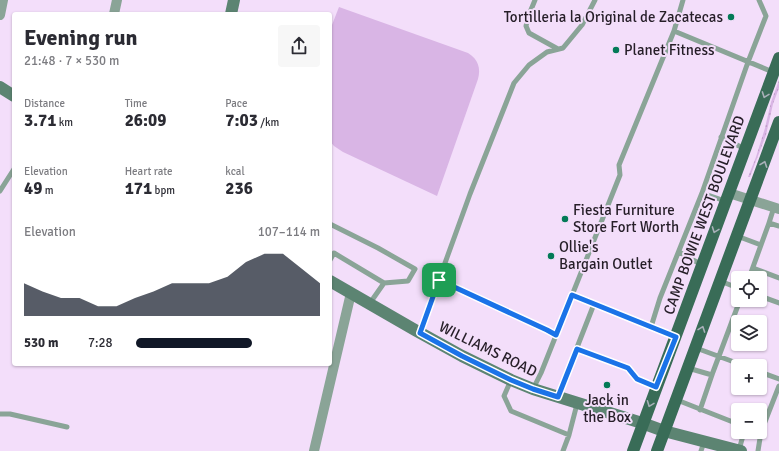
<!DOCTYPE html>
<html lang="en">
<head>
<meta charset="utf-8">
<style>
  :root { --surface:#fff; --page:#f7f7f7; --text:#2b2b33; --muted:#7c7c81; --accent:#111827 }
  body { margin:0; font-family:Signika,sans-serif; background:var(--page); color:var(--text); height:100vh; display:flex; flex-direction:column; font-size:15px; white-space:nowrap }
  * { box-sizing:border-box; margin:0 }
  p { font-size:13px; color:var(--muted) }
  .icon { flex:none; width:22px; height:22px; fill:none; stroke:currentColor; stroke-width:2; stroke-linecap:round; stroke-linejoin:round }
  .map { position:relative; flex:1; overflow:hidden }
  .details { position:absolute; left:12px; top:12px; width:320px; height:354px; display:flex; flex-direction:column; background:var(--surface); border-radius:4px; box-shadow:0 1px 3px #0004 }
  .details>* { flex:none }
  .fabs { position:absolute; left:731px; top:271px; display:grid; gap:8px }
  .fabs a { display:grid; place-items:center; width:36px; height:36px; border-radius:4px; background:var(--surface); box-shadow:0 1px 3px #0004; font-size:20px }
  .pin { position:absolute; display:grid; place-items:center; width:34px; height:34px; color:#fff; margin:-17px; border-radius:8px; box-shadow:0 2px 6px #0006 }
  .round { display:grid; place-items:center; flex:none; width:42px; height:42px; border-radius:4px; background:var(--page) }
  .summary { display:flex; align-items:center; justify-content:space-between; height:68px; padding:0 12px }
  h1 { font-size:22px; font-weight:700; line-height:30px }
  .figures { display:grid; grid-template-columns:repeat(3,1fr); gap:6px; height:68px; padding:4px 12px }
  .figures div { display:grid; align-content:center }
  .figures b { font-size:17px; font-weight:700 }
  .figures small { font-size:11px; font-weight:400 }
  .figures p { font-size:11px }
  .chart { height:112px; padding:8px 12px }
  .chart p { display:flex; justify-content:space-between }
  .chart svg { width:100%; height:72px; margin-top:4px; fill:var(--accent); opacity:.7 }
  ul { padding:0 12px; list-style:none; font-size:13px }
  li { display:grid; grid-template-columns:64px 48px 1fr; align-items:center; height:30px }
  li i { height:10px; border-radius:5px; background:var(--accent) }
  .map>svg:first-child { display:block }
  .grass { fill:url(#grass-dots) }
  .pitch { fill:#d9b5e5 }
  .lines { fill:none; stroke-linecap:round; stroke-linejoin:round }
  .lane { stroke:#8aa497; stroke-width:5 }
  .street { stroke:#8aa497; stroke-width:10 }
  .secondary { stroke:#5c8472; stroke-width:12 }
  .primary { stroke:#396c57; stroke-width:12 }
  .oneway { stroke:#a9b0b9 }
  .route-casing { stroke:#fff; stroke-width:8 }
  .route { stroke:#1a73e8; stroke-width:5 }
  .poi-dot { fill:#037a57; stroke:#f3defa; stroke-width:1.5 }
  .labels { text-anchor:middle; stroke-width:4; stroke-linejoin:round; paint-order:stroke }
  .poi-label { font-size:15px; fill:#261e28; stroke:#f3defa; text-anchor:start }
  .street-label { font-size:15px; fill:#261e28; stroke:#f3defa }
</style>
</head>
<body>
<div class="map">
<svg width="779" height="451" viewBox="0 0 779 451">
  <defs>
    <pattern id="grass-dots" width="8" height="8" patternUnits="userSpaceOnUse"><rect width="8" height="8" fill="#d9b5e5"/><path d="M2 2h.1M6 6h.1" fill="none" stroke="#ba9bc4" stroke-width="1.8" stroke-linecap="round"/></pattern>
  </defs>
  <rect width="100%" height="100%" fill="#f3defa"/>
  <path class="grass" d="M779,80V88L773,104L766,135L750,177H748L756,157L765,128L771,102Z"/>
  <path class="pitch" d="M339,7L468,53C478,59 481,68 478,79L437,196L343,152L334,146L330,141V30Z"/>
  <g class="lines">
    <path class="lane" d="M535,0L528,17L526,26L529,33L558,49
      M674,31L683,0
      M721,137L745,149
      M0,191L14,169
      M725,201L702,193L748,62L766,16L759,0
      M774,207L769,223L779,226
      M330,224L378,248L415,269L408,281L384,283L370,303
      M737,236L761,245
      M679,252L702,265
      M330,260L334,253L384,283
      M753,268L779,278
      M749,278L769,223
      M439,280L556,335
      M720,281L738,288
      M572,295L675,336
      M760,296L779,303
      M651,327L660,298L702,193
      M420,332L470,194L514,83L529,65L547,52L563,48L582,25L595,0
      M696,348L745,366
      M577,349L628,368L637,379L656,387
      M688,368L712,375
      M760,372L779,379
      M511,380L504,396L511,411L569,435
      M533,389L541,373L620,175L619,165L674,31L773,72
      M558,396L594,304
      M677,400L738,424
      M700,410L713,372L740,300
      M0,414H10L67,427
      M760,431L761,432L779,386
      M739,450L744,432
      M563,451L569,435L577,404
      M701,451L704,442
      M758,451L761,432"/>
    <path class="street" d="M114,14L117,0
      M0,15L3,0
      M729,193L779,209
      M314,451L351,293"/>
    <path class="secondary" d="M231,14L234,0
      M0,87L14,96
      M330,281L415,330L462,356L511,380L533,389L642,423L664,431L741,451"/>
    <path class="primary" d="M633,451L779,58
      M657,451L779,122"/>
  </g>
  <defs><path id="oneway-chevron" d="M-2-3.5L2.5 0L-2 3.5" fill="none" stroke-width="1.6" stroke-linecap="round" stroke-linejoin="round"/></defs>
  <g class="oneway">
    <use href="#oneway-chevron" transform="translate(765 95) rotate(110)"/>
    <use href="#oneway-chevron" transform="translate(764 164) rotate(-70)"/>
    <use href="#oneway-chevron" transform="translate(715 230) rotate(110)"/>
    <use href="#oneway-chevron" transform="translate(702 329) rotate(-70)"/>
    <use href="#oneway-chevron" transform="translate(650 404) rotate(111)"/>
  </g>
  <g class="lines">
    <defs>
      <path id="route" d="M439,280L547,330L556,335L572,295L676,337L656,387L637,379L628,368L577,349L558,397L533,389L511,380L462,356L420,333Z"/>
    </defs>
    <use href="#route" class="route-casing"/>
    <use href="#route" class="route"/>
  </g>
  <g class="poi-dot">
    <circle cx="731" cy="17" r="4"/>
    <circle cx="616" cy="50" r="4"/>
    <circle cx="565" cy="219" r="4"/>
    <circle cx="551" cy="256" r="4"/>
    <circle cx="607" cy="385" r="4"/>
  </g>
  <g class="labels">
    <g class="poi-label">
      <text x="723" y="22" text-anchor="end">Tortilleria la Original de Zacatecas</text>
      <text x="624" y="55">Planet Fitness</text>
      <text x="573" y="215">Fiesta Furniture<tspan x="573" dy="17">Store Fort Worth</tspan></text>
      <text x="559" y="252">Ollie's<tspan x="559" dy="17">Bargain Outlet</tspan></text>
      <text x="607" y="405" text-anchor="middle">Jack in<tspan x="607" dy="17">the Box</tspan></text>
    </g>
    <g class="street-label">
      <text transform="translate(704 215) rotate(-70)" y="5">CAMP BOWIE WEST BOULEVARD</text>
      <text transform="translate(488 349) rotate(26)" y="5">WILLIAMS ROAD</text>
    </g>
  </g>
</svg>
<div class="fabs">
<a><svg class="icon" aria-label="locate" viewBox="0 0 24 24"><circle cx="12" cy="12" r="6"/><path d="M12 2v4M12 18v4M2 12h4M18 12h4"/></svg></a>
<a><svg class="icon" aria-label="layers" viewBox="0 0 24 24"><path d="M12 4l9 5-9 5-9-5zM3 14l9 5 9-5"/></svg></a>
<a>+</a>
<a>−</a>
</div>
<div class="pin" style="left:439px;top:280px;background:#1e9e55"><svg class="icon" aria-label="arrive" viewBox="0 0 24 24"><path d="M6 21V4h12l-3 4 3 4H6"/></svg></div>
<section class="details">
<div class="summary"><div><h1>Evening run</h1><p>21:48 · 7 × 530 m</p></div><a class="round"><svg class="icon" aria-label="share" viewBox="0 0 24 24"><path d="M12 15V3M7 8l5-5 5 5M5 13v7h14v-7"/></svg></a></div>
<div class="figures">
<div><p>Distance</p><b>3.71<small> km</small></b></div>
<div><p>Time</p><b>26:09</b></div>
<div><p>Pace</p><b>7:03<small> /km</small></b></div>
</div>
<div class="figures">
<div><p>Elevation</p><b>49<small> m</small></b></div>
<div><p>Heart rate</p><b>171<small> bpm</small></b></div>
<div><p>kcal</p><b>236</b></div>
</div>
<div class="chart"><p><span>Elevation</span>107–114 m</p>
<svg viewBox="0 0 160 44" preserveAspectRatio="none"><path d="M0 44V24L10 29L20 33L30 33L40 38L50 38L60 33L70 29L80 24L90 24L100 24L110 20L120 11L130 6L140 6L150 15L160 24V44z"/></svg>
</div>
<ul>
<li><b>530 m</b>7:28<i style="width:63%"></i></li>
</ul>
</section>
</div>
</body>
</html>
